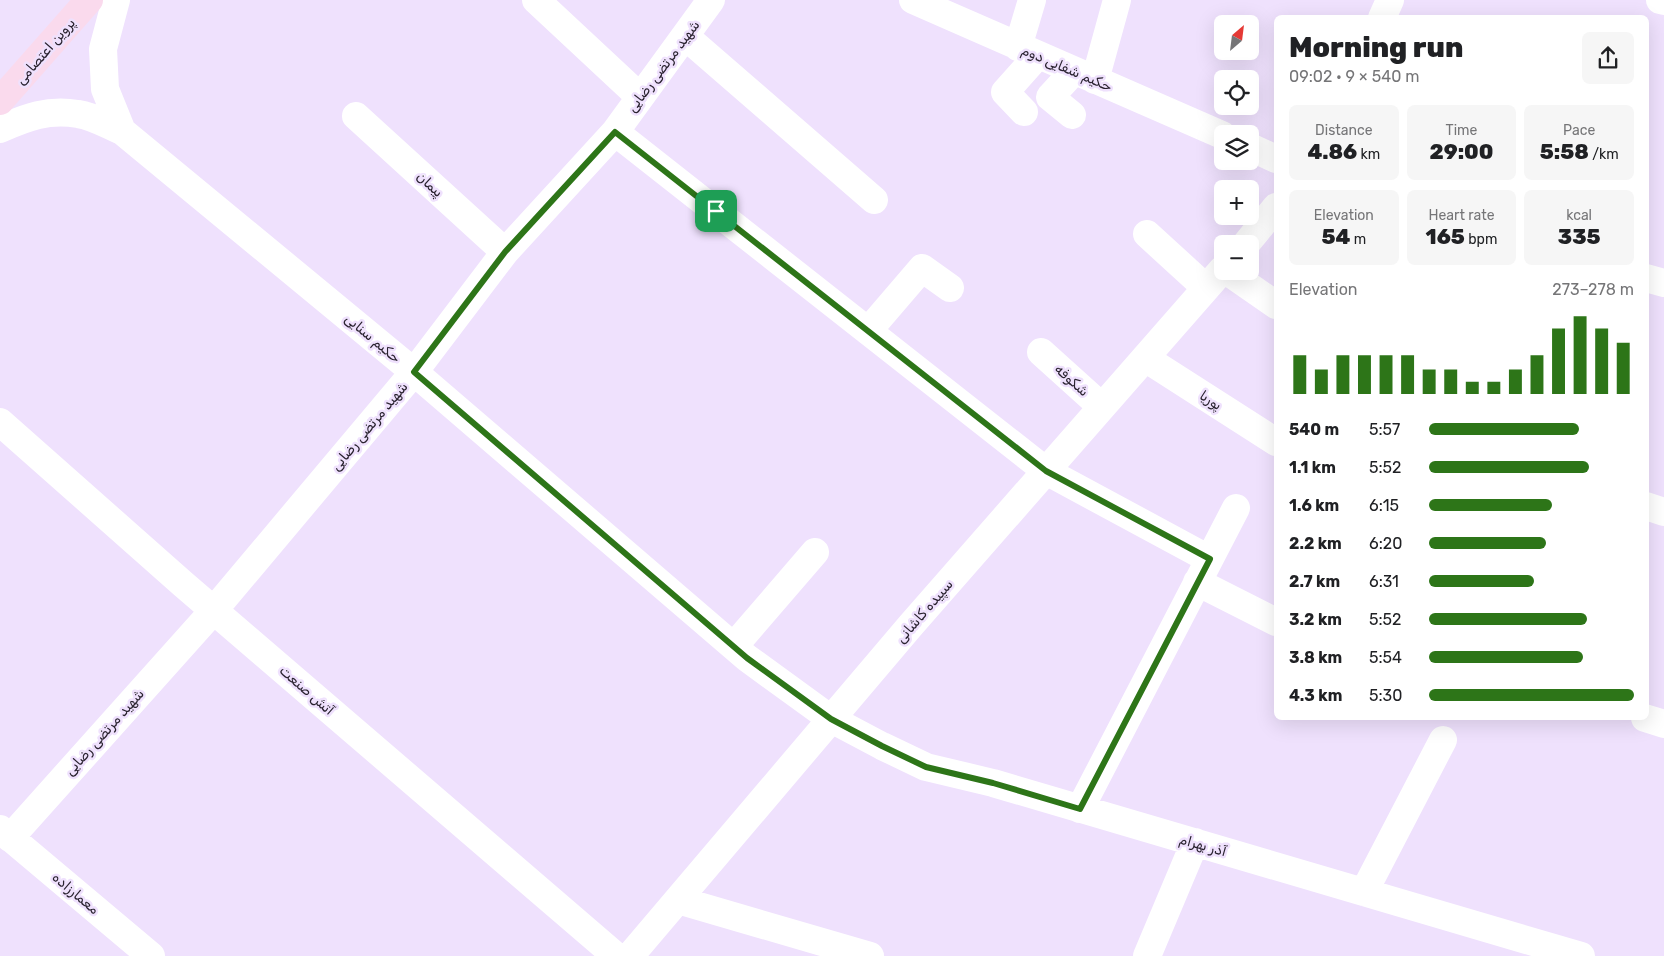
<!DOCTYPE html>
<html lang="en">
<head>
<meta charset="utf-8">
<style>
  :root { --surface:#fff; --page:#f6f6f6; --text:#202124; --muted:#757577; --accent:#2d7518 }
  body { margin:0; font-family:Rubik,Cairo,sans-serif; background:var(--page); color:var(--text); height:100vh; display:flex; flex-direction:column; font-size:19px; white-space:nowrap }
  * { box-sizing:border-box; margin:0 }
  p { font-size:16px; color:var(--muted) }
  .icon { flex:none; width:28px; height:28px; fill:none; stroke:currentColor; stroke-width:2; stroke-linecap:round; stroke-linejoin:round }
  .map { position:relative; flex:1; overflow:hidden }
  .sheet { position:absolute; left:1274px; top:15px; width:375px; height:705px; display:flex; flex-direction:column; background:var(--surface); border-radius:8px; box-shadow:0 5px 20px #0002 }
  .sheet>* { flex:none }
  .needle { width:32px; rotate:28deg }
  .tools { position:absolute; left:1214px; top:15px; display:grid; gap:10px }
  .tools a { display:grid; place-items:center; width:45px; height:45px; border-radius:8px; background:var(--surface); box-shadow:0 5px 20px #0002; font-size:25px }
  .pin { position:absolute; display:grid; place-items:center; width:42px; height:42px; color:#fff; margin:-21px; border-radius:10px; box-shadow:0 2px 8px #0006 }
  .round { display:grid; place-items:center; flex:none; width:52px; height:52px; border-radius:8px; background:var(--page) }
  .headline { display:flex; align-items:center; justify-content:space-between; height:85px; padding:0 15px }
  h1 { font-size:28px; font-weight:800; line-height:38px }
  .figures { display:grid; grid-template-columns:repeat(3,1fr); gap:8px; height:85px; padding:5px 15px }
  .figures div { display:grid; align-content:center; border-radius:8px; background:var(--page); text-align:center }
  .figures b { font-size:21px; font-weight:800 }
  .figures small { font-size:14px; font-weight:400 }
  .figures p { font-size:14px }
  .chart { height:140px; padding:10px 15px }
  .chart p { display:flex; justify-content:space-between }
  .chart svg { width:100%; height:90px; margin-top:5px; stroke:var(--accent); stroke-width:6 }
  ul { padding:0 15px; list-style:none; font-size:16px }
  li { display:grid; grid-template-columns:80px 60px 1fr; align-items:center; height:38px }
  li i { height:12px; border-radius:6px; background:var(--accent) }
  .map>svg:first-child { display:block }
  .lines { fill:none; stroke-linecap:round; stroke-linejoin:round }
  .minor { stroke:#fff; stroke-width:28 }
  .major { stroke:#fadaed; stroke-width:28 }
  .route-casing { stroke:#fff; stroke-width:10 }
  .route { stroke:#2d7518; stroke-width:6 }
  .labels { text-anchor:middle; stroke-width:5; stroke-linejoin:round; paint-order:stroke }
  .street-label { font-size:14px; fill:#29222f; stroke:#efe1fd }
</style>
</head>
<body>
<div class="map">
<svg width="1664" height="956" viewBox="0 0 1664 956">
  <rect width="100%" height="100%" fill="#efe1fd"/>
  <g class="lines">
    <path class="minor" d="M116,0L103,49L105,89L122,131
      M536,0L640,97
      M913,0L1222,135
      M1660,0L1664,1
      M1382,18L1390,0
      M685,36L874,200
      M1018,47L1032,0
      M1095,80L1117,0
      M1024,112L1005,92L1038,55
      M1072,115L1050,97L1074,71
      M356,116L505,252
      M0,129C27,117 48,109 78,114C93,116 108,125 122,131L414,372L747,658L831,719L882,746L926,767L993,783L1581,956
      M615,132L1046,471L1209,559
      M1250,147L1276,159
      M1147,234L1206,288
      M1246,244L1276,207
      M1227,271L1276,305
      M1646,278L1664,283
      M868,331L922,268L950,288
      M1041,352L1102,407
      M1145,358L1276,442
      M0,422L183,584L616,956
      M1646,506L1664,512
      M1197,582L1276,622
      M734,646L815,552
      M1645,718L1664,724
      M1080,809L1236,508
      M0,829L151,956
      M10,838L214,610L414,372L505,252L615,132L711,0
      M1364,892L1443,740
      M678,900L870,956
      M630,956L911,625L1222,270
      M1147,956L1195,842"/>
    <path class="major" d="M0,101L89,0"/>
  </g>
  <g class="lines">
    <defs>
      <path id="route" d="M615,132L1046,471L1210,559L1080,809L993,783L926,767L882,746L831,719L747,658L414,372L505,252Z"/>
    </defs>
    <use href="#route" class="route-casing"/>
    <use href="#route" class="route"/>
  </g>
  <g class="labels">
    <g class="street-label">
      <text transform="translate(45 51) rotate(-49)" y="5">پروین اعتصامی</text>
      <text transform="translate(663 66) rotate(-53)" y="5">شهید مرتضی رضایی</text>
      <text transform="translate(1067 68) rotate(23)" y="5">حکیم شفایی دوم</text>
      <text transform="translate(430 184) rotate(42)" y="5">پیمان</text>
      <text transform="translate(373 338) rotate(40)" y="5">حکیم سنایی</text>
      <text transform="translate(1072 380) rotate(42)" y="5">شکوفه</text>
      <text transform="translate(1211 400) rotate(33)" y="5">پوریا</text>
      <text transform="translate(369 426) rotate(-50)" y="5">شهید مرتضی رضایی</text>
      <text transform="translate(924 611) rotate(-49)" y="5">سپیده کاشانی</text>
      <text transform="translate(307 690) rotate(41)" y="5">آتش صنعت</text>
      <text transform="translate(104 732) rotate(-48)" y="5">شهید مرتضی رضایی</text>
      <text transform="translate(1203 845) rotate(16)" y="5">آذر بهرام</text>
      <text transform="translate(76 893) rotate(40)" y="5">معمارزاده</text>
    </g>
  </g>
</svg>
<div class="tools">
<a><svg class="needle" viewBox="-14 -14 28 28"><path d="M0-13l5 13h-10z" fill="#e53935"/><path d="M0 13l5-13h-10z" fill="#757577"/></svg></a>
<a><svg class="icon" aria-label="locate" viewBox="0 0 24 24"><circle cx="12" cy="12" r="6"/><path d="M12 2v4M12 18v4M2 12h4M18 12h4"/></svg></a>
<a><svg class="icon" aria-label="layers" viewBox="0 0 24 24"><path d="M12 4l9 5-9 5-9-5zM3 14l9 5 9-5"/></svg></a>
<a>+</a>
<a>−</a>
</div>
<div class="pin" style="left:716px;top:211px;background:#1e9e55"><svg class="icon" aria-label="arrive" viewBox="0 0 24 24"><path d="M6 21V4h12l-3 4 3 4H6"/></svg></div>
<section class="sheet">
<div class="headline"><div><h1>Morning run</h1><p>09:02 · 9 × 540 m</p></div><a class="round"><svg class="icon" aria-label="share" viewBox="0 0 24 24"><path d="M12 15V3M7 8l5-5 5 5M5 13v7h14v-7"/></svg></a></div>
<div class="figures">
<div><p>Distance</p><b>4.86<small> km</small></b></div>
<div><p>Time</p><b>29:00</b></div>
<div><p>Pace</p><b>5:58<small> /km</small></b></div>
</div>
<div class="figures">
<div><p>Elevation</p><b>54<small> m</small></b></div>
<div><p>Heart rate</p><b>165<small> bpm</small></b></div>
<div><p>kcal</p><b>335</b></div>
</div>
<div class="chart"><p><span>Elevation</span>273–278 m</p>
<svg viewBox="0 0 160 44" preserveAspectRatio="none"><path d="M5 44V25M15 44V32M25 44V25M35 44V25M45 44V25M55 44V25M65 44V32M75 44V32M85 44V38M95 44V38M105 44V32M115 44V25M125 44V12M135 44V6M145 44V12M155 44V19"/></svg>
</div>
<ul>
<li><b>540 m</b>5:57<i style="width:73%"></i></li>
<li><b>1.1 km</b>5:52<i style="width:78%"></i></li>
<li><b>1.6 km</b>6:15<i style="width:60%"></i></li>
<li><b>2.2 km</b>6:20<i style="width:57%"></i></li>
<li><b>2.7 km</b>6:31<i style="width:51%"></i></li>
<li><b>3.2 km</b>5:52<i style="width:77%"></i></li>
<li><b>3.8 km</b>5:54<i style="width:75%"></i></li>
<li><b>4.3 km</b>5:30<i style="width:100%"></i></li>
</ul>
</section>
</div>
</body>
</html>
